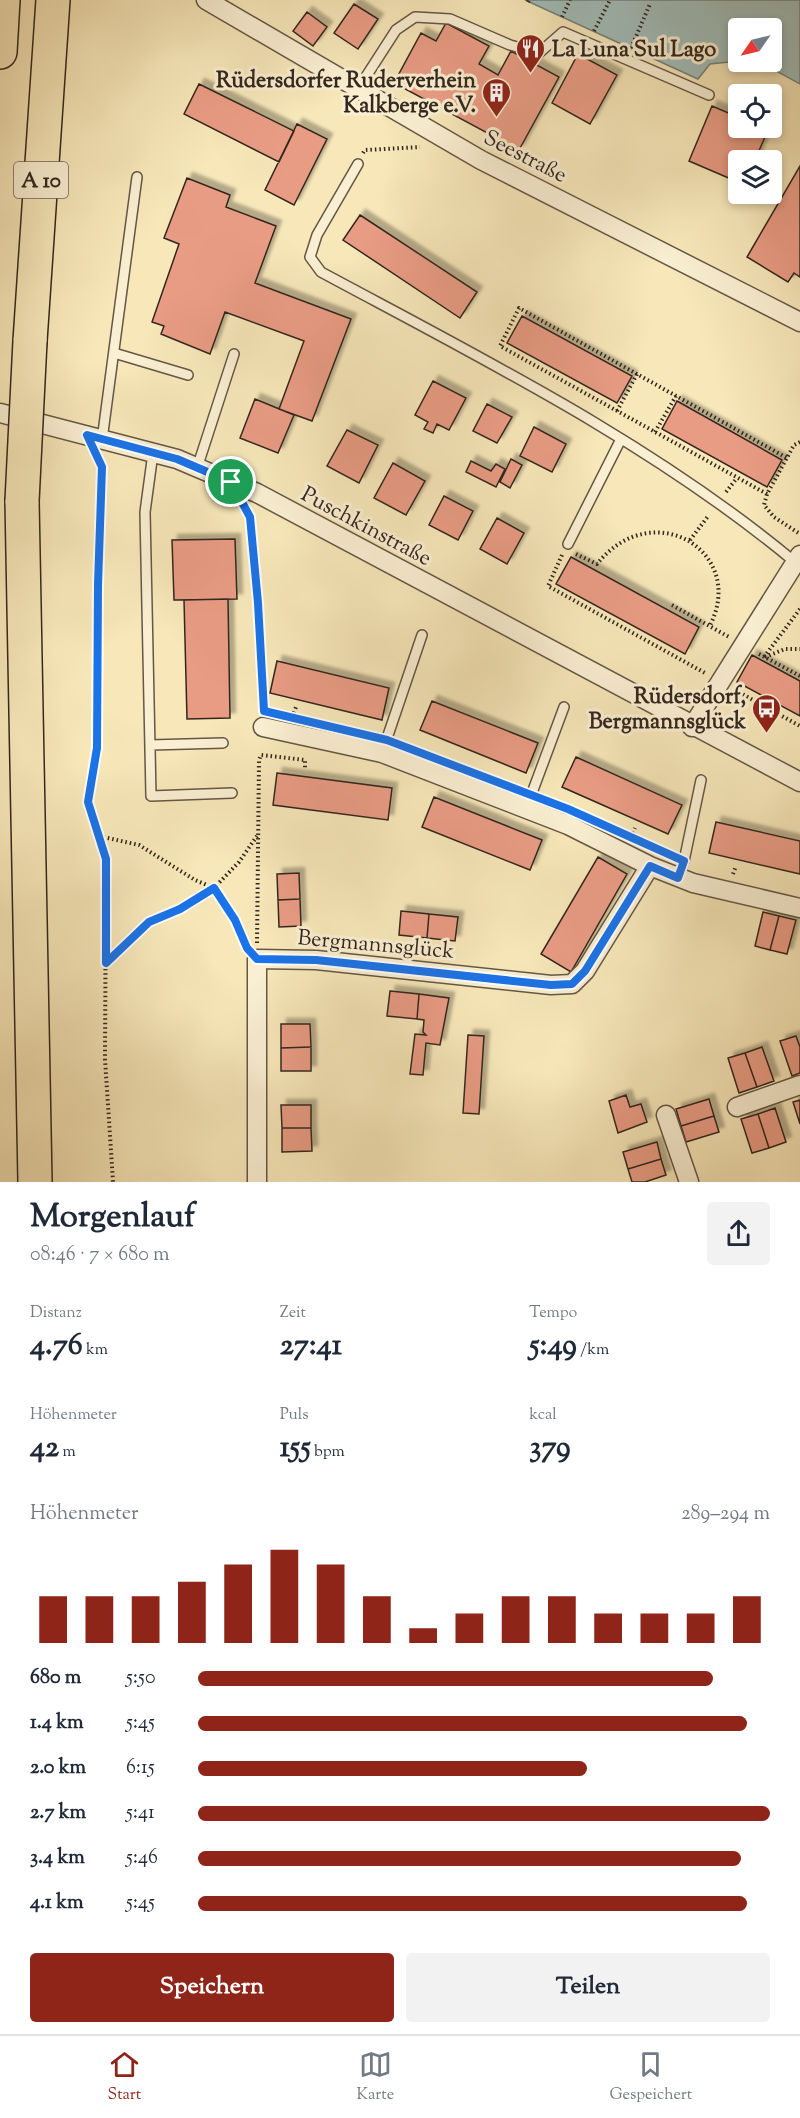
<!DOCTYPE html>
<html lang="de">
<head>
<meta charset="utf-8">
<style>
  :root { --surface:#fff; --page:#f2f2f3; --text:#1f2937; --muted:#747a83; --line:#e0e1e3; --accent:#8f2418 }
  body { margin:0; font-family:"Sorts Mill Goudy",serif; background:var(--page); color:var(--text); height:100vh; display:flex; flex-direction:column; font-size:22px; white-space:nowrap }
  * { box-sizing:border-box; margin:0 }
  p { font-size:20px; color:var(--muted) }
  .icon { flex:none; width:33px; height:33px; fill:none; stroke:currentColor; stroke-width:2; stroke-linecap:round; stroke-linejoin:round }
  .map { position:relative; height:1182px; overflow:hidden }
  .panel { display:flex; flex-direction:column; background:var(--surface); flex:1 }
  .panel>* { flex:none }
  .needle { width:39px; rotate:236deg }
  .fabs { position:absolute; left:728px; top:18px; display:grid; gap:12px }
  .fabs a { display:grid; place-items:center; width:54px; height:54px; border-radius:6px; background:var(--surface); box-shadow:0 3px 9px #0003; font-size:30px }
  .pin { position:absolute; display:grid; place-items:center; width:51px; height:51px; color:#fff; margin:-26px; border:3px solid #fff; border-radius:50%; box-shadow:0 2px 6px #0007 }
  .round { display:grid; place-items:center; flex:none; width:63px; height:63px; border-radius:6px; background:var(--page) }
  .summary { display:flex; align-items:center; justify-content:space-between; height:102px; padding:0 30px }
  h1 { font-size:33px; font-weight:700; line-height:45px }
  .figures { display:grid; grid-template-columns:repeat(3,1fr); gap:9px; height:102px; padding:6px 30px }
  .figures div { display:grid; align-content:center }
  .figures b { font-size:30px; font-weight:700 }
  .figures small { font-size:16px; font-weight:400 }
  .figures p { font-size:16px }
  .chart { height:168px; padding:12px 30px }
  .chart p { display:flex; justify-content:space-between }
  .chart svg { width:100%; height:108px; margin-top:6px; stroke:var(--accent); stroke-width:6 }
  .cta { display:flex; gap:12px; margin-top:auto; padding:12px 30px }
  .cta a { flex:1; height:69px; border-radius:6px; background:var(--accent); color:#fff; font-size:24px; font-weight:700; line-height:69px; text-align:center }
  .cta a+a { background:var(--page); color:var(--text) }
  ul { padding:0 30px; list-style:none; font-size:20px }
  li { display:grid; grid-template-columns:96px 72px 1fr; align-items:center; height:45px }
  li i { height:15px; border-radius:8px; background:var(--accent) }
  .tab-bar { display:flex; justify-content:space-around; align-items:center; height:84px; border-top:2px solid var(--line); background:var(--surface); font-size:16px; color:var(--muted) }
  .tab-bar a { display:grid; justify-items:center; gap:3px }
  .tab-bar .current { color:var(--accent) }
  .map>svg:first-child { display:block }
  .water { fill:#a1bdba; stroke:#75817c; stroke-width:1.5 }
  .building { fill:#e99c84; stroke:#33271e; stroke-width:1.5; filter:url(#shadow) }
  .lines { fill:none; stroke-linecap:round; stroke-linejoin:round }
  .service-casing { stroke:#645745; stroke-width:12 }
  .minor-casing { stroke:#645745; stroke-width:21 }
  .motorway-casing { stroke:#33271e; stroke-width:36 }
  .path { stroke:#33271e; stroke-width:4; stroke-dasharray:1.5 3; stroke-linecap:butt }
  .service { stroke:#faefd2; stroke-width:9 }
  .minor { stroke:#faefd2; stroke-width:18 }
  .motorway { stroke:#f7e7b9; stroke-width:33 }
  .motorway-bridge-casing { stroke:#33271e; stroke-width:36; stroke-linecap:butt }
  .motorway-bridge { stroke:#f7e7b9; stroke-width:33 }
  .route-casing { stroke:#fff; stroke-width:12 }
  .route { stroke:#1a73e8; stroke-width:8 }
  .labels { text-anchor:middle; stroke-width:6; stroke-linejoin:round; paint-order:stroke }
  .shield { fill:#faefd2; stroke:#6f6354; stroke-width:1.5 }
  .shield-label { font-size:21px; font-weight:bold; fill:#33271e }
  .poi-label { font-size:22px; font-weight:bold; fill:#33271e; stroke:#faefd2; text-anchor:end }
  .street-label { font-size:22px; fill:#33271e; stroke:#faefd2 }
</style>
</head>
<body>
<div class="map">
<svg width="800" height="1182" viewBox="0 0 800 1182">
  <defs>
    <filter id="shadow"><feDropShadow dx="5.5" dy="-5.5" stdDeviation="1.5" flood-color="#0004"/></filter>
  </defs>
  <rect width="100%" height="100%" fill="#f7e7b9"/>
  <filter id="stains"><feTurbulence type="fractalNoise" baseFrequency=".00333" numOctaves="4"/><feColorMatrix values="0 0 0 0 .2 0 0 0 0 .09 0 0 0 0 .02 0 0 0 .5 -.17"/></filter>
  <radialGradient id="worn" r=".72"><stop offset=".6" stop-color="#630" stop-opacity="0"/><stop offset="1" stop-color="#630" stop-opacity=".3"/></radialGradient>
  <path class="water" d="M525,0H800V84L760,62H771V28H738V61L710,64L698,79Z"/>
  <path class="building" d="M354,4L378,19L358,49L334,33Z
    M307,12L327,27L313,46L293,31Z
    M446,23L489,46L479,64L498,75L511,51L559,77L519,150L394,83L421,33L436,41Z
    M578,54L617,75L590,124L552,103Z
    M199,84L294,131L279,162L184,114Z
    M712,106L738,117V128L768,130L755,160H738V182L689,161Z
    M297,124L327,139L294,205L265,190Z
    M800,166V277L794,273L788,282L747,257Z
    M187,178L230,195L226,207L276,226L255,283L351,319L312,421L279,409L304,341L225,312L210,354L161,334L164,326L152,322L179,244L164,238Z
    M360,215L477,292L460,318L343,240Z
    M522,316L632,376L617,403L507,343Z
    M433,381L466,398L449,430L437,424L433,433L424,429L428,422L415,415Z
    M255,399L294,415L278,453L240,438Z
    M677,401L782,460L767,487L662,429Z
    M487,404L512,417L497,443L473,431Z
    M534,427L566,444L552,472L520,456Z
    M347,430L378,445L359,483L327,466Z
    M511,459L522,465L510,488L500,482Z
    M471,461L491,471L496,464L505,469L496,487L466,472Z
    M393,463L425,481L406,515L374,498Z
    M444,496L473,511L458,540L429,525Z
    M497,518L524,533L507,564L480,549Z
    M235,539L237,599L174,600L172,540Z
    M571,557L699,627L685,654L556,584Z
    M228,599L230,718L187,719L184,600Z
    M752,655L800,681V716L737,682Z
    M277,661L389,688L382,720L270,693Z
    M432,701L538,743L526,773L420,730Z
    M576,757L682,805L668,834L562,787Z
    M277,773L392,788L388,820L273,805Z
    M434,797L542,840L530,870L422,827Z
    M716,822L800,841V874L709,853Z
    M598,857L627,874L571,972L541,954Z
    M299,873L300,899L278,900L277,874Z
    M300,899L301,926L279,927L278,900Z
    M401,911L429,914L427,938L399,935Z
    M763,912L779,916L770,950L755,946Z
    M429,914L458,917L455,941L427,938Z
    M779,916L796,920L787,954L770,950Z
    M390,991L419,994L417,1019L387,1016Z
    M419,994L449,998L440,1045L426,1043L423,1075L410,1074L415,1034L426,1035L423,1032L424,1020L417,1019Z
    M281,1024H310L311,1047L281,1048Z
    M468,1035L484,1036L479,1114L463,1113Z
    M796,1036L800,1047V1073L792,1076L780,1041Z
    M311,1047V1071H281V1048Z
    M762,1047L774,1081L757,1087L745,1053Z
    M745,1053L757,1087L739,1093L728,1058Z
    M626,1095L630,1107L641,1104L647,1122L618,1133L609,1101Z
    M709,1099L714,1116L681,1126L676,1109Z
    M800,1100V1124L793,1102Z
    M281,1105H311V1128H282Z
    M775,1108L786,1142L769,1148L758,1114Z
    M758,1114L769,1148L752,1153L741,1119Z
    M714,1116L719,1132L686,1142L681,1126Z
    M282,1128H311L312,1151L282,1152Z
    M657,1142L661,1159L628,1169L623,1152Z
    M661,1159L666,1175L645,1182H632L628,1169Z"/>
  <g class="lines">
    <defs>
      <path id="service" d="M358,89L396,30L415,17L450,19L510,45L539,53L563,32L709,95
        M358,164L317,235L310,257L321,272C483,359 655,445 796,563
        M114,353L188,375
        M102,440L137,177
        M153,453L145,512L151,796L232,793
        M197,468L234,354
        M568,544L621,439
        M150,745L223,743
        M382,753L422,635
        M526,809L564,707
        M678,877L684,861L701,780"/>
      <path id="minor" d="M206,0L481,160L800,322
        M0,413L177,459L257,493L800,782
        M263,727L382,753L568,825L650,866L693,883L800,908
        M692,727L800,555
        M737,1107L800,1085
        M666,1115L689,1182
        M257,1182V959L316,960L551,985L572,984L585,971L650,866"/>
      <path id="motorway" d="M0,52L3,0
        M30,341L53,0
        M22,501L35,1182"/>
    </defs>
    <use href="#service" class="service-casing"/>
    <use href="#minor" class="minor-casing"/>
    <use href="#motorway" class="motorway-casing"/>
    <path class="path" d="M528,2L529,0
      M562,17L570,0
      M594,31L610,0
      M631,48L650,4
      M363,153L365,150L420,147
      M617,411L637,374
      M655,432L676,396
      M800,442L794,445L767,494L764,505L774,517L800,534
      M97,456L102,467L97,585V748L88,802L106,859L105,1059L113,1182
      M726,492L737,478
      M767,494L500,346L519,308L787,458
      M246,510L250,517L258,603L264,711
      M690,540L709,515
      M576,554L597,564C654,493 749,554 709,627
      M562,555L548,586L705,673
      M672,605L729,637
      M759,654L800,676
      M764,657L800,609
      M765,657L785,649H800
      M735,690L800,726
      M292,717L296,707
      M99,836L139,845L195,880L214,888L235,920L247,946
      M631,837L635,828
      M733,874L736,866
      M257,943L259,760L261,755L305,760V769
      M107,962L149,922L180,909L214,888L239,862L257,836"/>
    <use href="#service" class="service"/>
    <use href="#minor" class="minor"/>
    <use href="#motorway" class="motorway"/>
    <defs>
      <path id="motorway-bridge" d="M22,501L30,341"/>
    </defs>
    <use href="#motorway-bridge" class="motorway-bridge-casing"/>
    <use href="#motorway-bridge" class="motorway-bridge"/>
  </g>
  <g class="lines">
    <defs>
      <path id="route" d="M87,435L177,459L231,482L250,517L258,603L264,711L387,740L568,809L684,861L678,878L650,866L585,971L572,984L551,985L316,960L257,959L247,948L235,920L214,888L180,909L149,922L106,963V859L88,802L97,748L98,585L102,467Z"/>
    </defs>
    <use href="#route" class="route-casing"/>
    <use href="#route" class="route"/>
  </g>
  <defs>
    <symbol id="restaurant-pin" viewBox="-11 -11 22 30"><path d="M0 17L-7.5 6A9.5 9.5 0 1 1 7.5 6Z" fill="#8f2418" stroke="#faefd2"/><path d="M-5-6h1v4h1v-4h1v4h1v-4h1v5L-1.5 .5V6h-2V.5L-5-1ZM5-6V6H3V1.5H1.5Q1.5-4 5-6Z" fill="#fff"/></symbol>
    <symbol id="building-pin" viewBox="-11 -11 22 30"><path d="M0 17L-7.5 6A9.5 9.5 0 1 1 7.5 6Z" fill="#8f2418" stroke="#faefd2"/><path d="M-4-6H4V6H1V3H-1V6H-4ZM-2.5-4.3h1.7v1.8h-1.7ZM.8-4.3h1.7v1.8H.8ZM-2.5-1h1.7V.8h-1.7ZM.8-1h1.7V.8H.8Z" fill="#fff"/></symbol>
    <symbol id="bus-pin" viewBox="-11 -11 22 30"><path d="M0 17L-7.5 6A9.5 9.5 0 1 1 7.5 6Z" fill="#8f2418" stroke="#faefd2"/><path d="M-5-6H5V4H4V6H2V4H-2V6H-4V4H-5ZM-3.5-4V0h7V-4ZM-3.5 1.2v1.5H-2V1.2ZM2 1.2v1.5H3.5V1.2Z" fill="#fff"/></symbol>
  </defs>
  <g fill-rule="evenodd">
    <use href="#restaurant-pin" x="514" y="32" width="33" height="45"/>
    <use href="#building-pin" x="480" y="76" width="33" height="45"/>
    <use href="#bus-pin" x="750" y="692" width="33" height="45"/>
  </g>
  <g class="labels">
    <rect class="shield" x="14" y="162" width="54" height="36" rx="4.5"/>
    <g class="shield-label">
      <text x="41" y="187">A 10</text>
    </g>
    <g class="poi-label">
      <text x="552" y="56" text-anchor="start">La Luna Sul Lago</text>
      <text x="476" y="87">Rüdersdorfer Ruderverhein<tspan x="476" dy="25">Kalkberge e.V.</tspan></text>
      <text x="746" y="703">Rüdersdorf,<tspan x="746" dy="25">Bergmannsglück</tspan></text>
    </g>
    <g class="street-label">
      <text transform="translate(526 155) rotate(27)" y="8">Seestraße</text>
      <text transform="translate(367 525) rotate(28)" y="8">Puschkinstraße</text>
      <text transform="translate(376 943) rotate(5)" y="8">Bergmannsglück</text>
    </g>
  </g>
  <rect width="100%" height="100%" filter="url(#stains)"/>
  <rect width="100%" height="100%" fill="url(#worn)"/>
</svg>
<div class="fabs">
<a><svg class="needle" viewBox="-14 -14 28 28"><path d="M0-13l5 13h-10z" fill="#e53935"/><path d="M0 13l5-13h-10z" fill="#747a83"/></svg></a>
<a><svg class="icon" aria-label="locate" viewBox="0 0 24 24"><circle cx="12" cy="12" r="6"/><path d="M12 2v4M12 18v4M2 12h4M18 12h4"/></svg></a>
<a><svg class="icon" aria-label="layers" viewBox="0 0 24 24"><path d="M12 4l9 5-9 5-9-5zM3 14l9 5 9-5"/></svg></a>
</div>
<div class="pin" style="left:231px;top:482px;background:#1e9e55"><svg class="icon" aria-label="arrive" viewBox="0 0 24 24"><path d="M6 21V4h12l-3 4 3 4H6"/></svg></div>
</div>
<section class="panel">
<div class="summary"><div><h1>Morgenlauf</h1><p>08:46 · 7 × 680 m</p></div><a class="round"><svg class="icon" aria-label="share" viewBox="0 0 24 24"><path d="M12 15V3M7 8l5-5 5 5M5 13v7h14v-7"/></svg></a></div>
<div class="figures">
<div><p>Distanz</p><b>4.76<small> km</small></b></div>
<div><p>Zeit</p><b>27:41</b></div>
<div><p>Tempo</p><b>5:49<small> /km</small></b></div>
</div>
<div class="figures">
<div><p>Höhenmeter</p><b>42<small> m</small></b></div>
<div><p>Puls</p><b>155<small> bpm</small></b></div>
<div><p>kcal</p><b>379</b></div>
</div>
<div class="chart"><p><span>Höhenmeter</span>289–294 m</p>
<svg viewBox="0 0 160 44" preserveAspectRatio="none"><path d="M5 44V25M15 44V25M25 44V25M35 44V19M45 44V12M55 44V6M65 44V12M75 44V25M85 44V38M95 44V32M105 44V25M115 44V25M125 44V32M135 44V32M145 44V32M155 44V25"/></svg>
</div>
<ul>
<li><b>680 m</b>5:50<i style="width:90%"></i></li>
<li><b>1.4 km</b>5:45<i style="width:96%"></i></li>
<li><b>2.0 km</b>6:15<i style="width:68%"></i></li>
<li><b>2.7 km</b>5:41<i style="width:100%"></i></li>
<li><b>3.4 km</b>5:46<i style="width:95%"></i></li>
<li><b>4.1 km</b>5:45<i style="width:96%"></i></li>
</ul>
<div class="cta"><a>Speichern</a><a>Teilen</a></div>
</section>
<nav class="tab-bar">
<a class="current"><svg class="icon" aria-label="home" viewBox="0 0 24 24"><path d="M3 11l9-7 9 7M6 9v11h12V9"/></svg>Start</a>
<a><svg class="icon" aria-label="map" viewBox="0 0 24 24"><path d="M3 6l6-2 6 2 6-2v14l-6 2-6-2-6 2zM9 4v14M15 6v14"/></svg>Karte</a>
<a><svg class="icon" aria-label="saved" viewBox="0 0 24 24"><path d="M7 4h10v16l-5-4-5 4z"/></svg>Gespeichert</a>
</nav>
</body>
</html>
